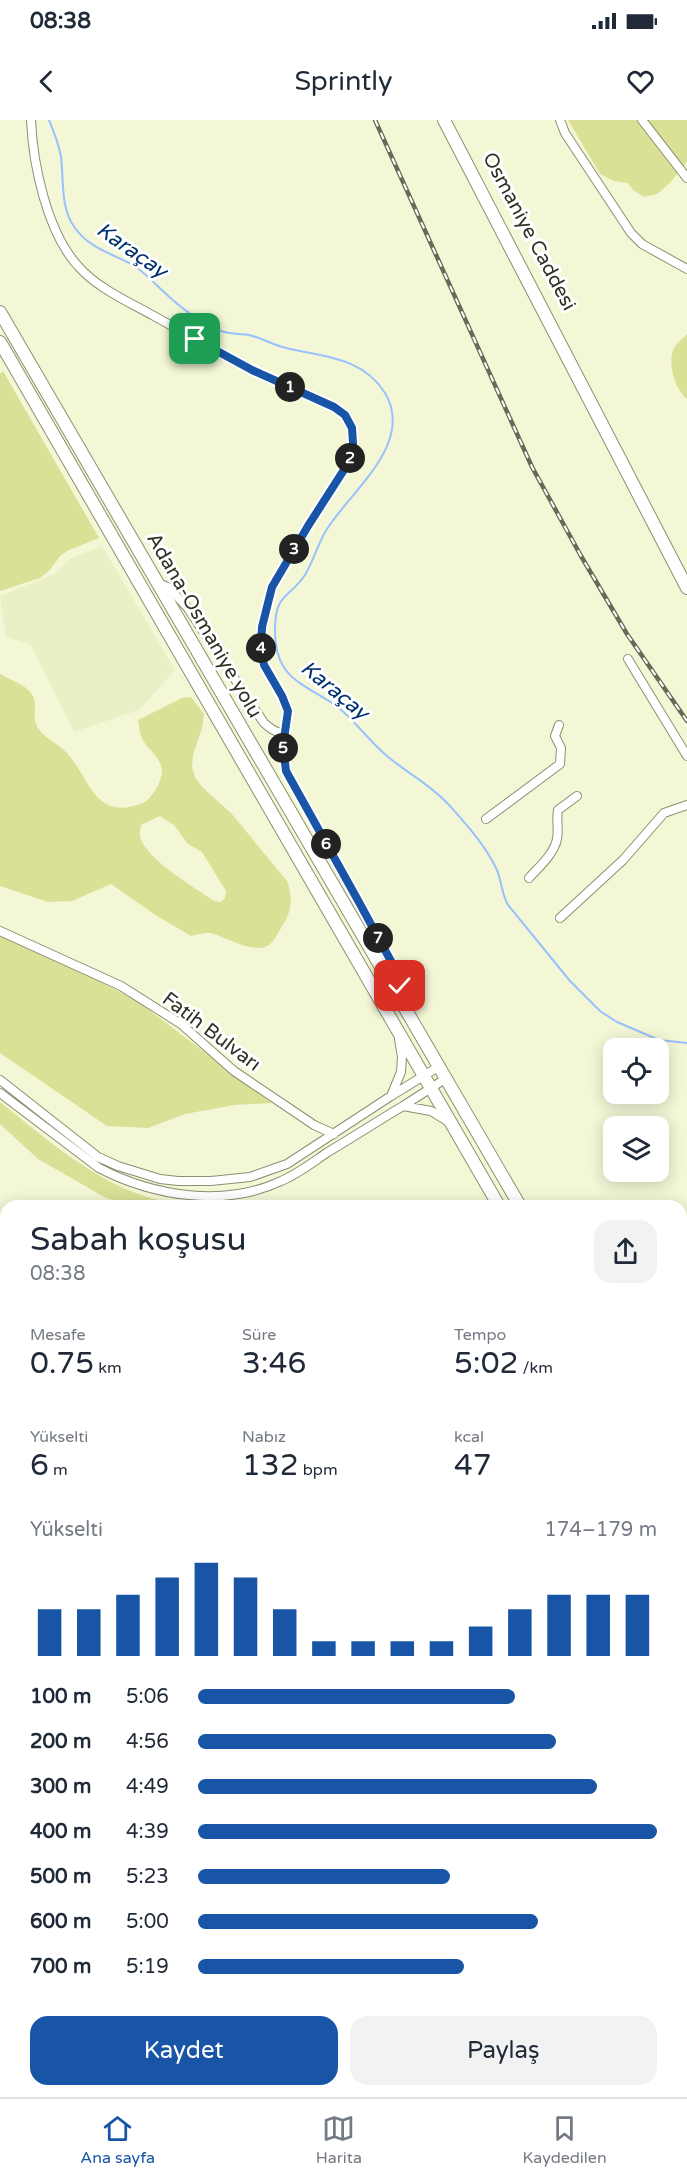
<!DOCTYPE html>
<html lang="tr">
<head>
<meta charset="utf-8">
<style>
  :root { --surface:#fff; --page:#f2f2f3; --text:#1f2937; --muted:#747a83; --line:#e0e1e3; --accent:#1955a6 }
  body { margin:0; font-family:"Varela Round",sans-serif; background:var(--page); color:var(--text); height:100vh; display:flex; flex-direction:column; font-size:22px; white-space:nowrap }
  * { box-sizing:border-box; margin:0 }
  p { font-size:20px; color:var(--muted) }
  .icon { flex:none; width:33px; height:33px; fill:none; stroke:currentColor; stroke-width:2; stroke-linecap:round; stroke-linejoin:round }
  .map { position:relative; flex:1; overflow:hidden }
  .side { position:absolute; left:0px; top:1080px; width:687px; height:897px; display:flex; flex-direction:column; background:var(--surface); border-radius:18px 18px 0 0; box-shadow:0 3px 15px #0003 }
  .side>* { flex:none }
  .buttons { position:absolute; left:603px; top:918px; display:grid; gap:12px }
  .buttons a { display:grid; place-items:center; width:66px; height:66px; border-radius:12px; background:var(--surface); box-shadow:0 3px 15px #0003; font-size:30px }
  .pin { position:absolute; display:grid; place-items:center; width:51px; height:51px; color:#fff; margin:-26px; border-radius:12px; box-shadow:0 3px 9px #0006 }
  .km { position:absolute; width:30px; height:30px; margin:-15px; border-radius:50%; background:#222; color:#fff; font-size:16px; line-height:30px; text-align:center }
  .round { display:grid; place-items:center; flex:none; width:63px; height:63px; border-radius:18px; background:var(--page) }
  .head { display:flex; align-items:center; justify-content:space-between; height:102px; padding:0 30px }
  h1 { font-size:33px; font-weight:600; line-height:45px }
  .metrics { display:grid; grid-template-columns:repeat(3,1fr); gap:9px; height:102px; padding:6px 30px }
  .metrics div { display:grid; align-content:center }
  .metrics b { font-size:30px; font-weight:600 }
  .metrics small { font-size:16px; font-weight:400 }
  .metrics p { font-size:16px }
  .chart { height:168px; padding:12px 30px }
  .chart p { display:flex; justify-content:space-between }
  .chart svg { width:100%; height:108px; margin-top:6px; stroke:var(--accent); stroke-width:6 }
  .cta { display:flex; gap:12px; margin-top:auto; padding:12px 30px }
  .cta a { flex:1; height:69px; border-radius:18px; background:var(--accent); color:#fff; font-size:24px; font-weight:600; line-height:69px; text-align:center }
  .cta a+a { background:var(--page); color:var(--text) }
  ul { padding:0 30px; list-style:none; font-size:20px }
  li { display:grid; grid-template-columns:96px 72px 1fr; align-items:center; height:45px }
  li i { height:15px; border-radius:8px; background:var(--accent) }
  .status { display:flex; justify-content:space-between; align-items:center; height:42px; padding:0 30px; background:var(--surface); direction:ltr }
  .status svg { height:16px; fill:currentColor }
  header { display:flex; justify-content:space-between; align-items:center; height:78px; padding:0 30px; background:var(--surface); font-size:27px; font-weight:600 }
  .menu { display:flex; justify-content:space-around; align-items:center; height:84px; border-top:2px solid var(--line); background:var(--surface); font-size:16px; color:var(--muted) }
  .menu a { display:grid; justify-items:center; gap:3px }
  .menu .selected { color:var(--accent) }
  .map>svg:first-child { display:block }
  .built { fill:#ebefc6 }
  .green { fill:#dae096; fill-rule:evenodd }
  .lines { fill:none; stroke-linecap:round; stroke-linejoin:round }
  .stream { stroke:#98c1fd; stroke-width:2 }
  .minor-casing { stroke:#8c8f71; stroke-width:10 }
  .highway-casing { stroke:#8c8f71; stroke-width:14 }
  .minor { stroke:#fff; stroke-width:8 }
  .highway { stroke:#fff; stroke-width:12 }
  .rail-casing { stroke:#686957; stroke-width:4.5 }
  .rail { stroke:#fff; stroke-width:2; stroke-dasharray:7; stroke-linecap:butt }
  .route-casing { stroke:#fff; stroke-width:12 }
  .route { stroke:#1955a6; stroke-width:8 }
  .labels { text-anchor:middle; stroke-width:6; stroke-linejoin:round; paint-order:stroke }
  .street-label { font-size:20px; fill:#303124; stroke:#fff }
  .water-label { font-size:21px; font-style:italic; fill:#003070; stroke:#fff }
</style>
</head>
<body>
<div class="status"><b>08:38</b><svg viewBox="0 0 49 12"><path d="M0 12V9h3v3zM5 12V6h3v6zM10 12V3h3v9zM15 12V0h3v12zM26 1h20v11H26zM47 4h2v5h-2z"/></svg></div>
<header><svg class="icon" aria-label="back" viewBox="0 0 24 24"><path d="M15 5l-7 7 7 7"/></svg>Sprintly<svg class="icon" aria-label="heart" viewBox="0 0 24 24"><path d="M12 20l-8-8c-3-5 5-10 8-4 3-6 11-1 8 4z"/></svg></header>
<div class="map">
<svg width="687" height="1977" viewBox="0 0 687 1977">
  <rect width="100%" height="100%" fill="#f4f7d6"/>
  <path class="built" d="M102,426L175,550L139,590L74,612L30,524L6,517L0,476L56,453L71,438Z
    M0,1195L6,1201V1382L0,1387Z"/>
  <path class="green" d="M568,0H687V42L670,63L657,74L644,77L633,70L628,63L614,61L600,54Z
    M687,214V279C676,271 669,248 672,233C674,225 681,220 687,214Z
    M3,251L99,418L69,430L60,436L49,451L40,458L0,471V254Z
    M0,554C10,560 24,564 31,573C39,583 32,593 36,604C41,617 56,622 66,632C91,659 94,702 143,683C152,679 161,662 162,653C163,640 150,631 144,622C140,615 139,608 138,600L182,578L191,577L204,594L202,608L193,635L192,647L195,657L202,667L231,693L287,761C293,777 292,792 282,806C279,812 274,821 269,825C254,835 224,816 210,813C204,812 197,815 191,816L157,796L111,764L72,781L48,782L0,766ZM160,696L174,705L188,724L202,732L226,771L225,778L221,782L214,781C196,768 143,738 140,715C139,713 141,707 141,705Z
    M0,815L38,829L137,881L272,983L235,985L185,994L148,1008L107,1006L0,933Z
    M0,982C44,1017 90,1058 144,1076C159,1081 175,1083 190,1086H137L106,1078L38,1039L0,1004Z
    M0,1149L6,1154V1263L0,1260Z
    M6,1378V1459L0,1460V1380Z
    M6,1789V1882L0,1886V1793Z"/>
  <g class="lines">
    <path class="stream" d="M49,0C54,12 59,24 61,37C64,61 60,88 75,108C88,127 112,134 131,144C145,152 154,163 165,173C181,188 201,203 221,211C230,214 240,214 249,215C262,218 273,225 286,228C323,237 363,237 385,273C415,323 351,371 327,409C318,423 314,440 305,455C288,480 275,472 275,511C275,525 277,538 285,549C297,566 323,575 339,588C357,603 370,622 387,636C407,653 431,665 449,685C466,704 485,725 496,748C502,760 501,773 508,785L570,861L600,891L617,902L659,920L687,923"/>
    <defs>
      <path id="minor" d="M31,0C33,45 47,112 78,146C97,168 129,182 154,196C187,214 220,235 254,251C281,264 307,275 334,287L345,295L352,308L353,323L349,342L308,406L272,467L263,507L261,530L264,545L282,577L288,591L283,626L286,651L391,843L401,866V879
        M560,0L565,13L631,113L642,124L687,149
        M642,0L687,58
        M158,463L168,467L187,487L264,603C271,609 277,614 286,612
        M628,539L687,636
        M486,699L560,644L561,628L555,616L559,605
        M529,758C539,747 554,734 557,719C559,709 556,700 558,690L577,676
        M560,798L623,740L664,693L687,685
        M0,811L121,866L181,904L234,951L314,1005L334,1014
        M0,960L98,1037L118,1046L160,1059L178,1061H211L250,1057L287,1044L391,976L401,952L402,937L399,919
        M0,973L99,1048C153,1076 224,1088 281,1061C298,1054 313,1042 328,1032C353,1017 378,1001 403,986L431,991L449,1002
        M391,976L438,947
        M403,986L445,959
        M0,1345L6,1342
        M0,1467L6,1465
        M681,1627L687,1621
        M0,1902L6,1898
        M352,1977L354,1971
        M405,1977L408,1971
        M659,1977L661,1971"/>
      <path id="highway" d="M444,0L687,468
        M0,192L520,1086
        M0,222L499,1086
        M681,1369L687,1379
        M681,1398L687,1408"/>
    </defs>
    <use href="#minor" class="minor-casing"/>
    <use href="#highway" class="highway-casing"/>
    <use href="#minor" class="minor"/>
    <use href="#highway" class="highway"/>
    <defs>
      <path id="rail" d="M375,0L532,347L581,436L627,514L687,601"/>
    </defs>
    <use href="#rail" class="rail-casing"/>
    <use href="#rail" class="rail"/>
  </g>
  <g class="lines">
    <defs>
      <path id="route" d="M195,219L252,250L334,287L345,295L352,308L353,323L349,342L308,406L272,467L262,507L261,530L264,545L282,576L288,591L283,626L286,651L360,784L392,843L400,866"/>
    </defs>
    <use href="#route" class="route-casing"/>
    <use href="#route" class="route"/>
  </g>
  <g class="labels">
    <g class="street-label">
      <text transform="translate(530 111) rotate(62)" y="7">Osmaniye Caddesi</text>
      <text transform="translate(205 505) rotate(60)" y="7">Adana-Osmaniye yolu</text>
      <text transform="translate(212 911) rotate(37)" y="7">Fatih Bulvarı</text>
    </g>
    <g class="water-label">
      <text transform="translate(132 130) rotate(35)" y="7">Karaçay</text>
      <text transform="translate(335 570) rotate(39)" y="7">Karaçay</text>
    </g>
  </g>
</svg>
<div class="buttons">
<a><svg class="icon" aria-label="locate" viewBox="0 0 24 24"><circle cx="12" cy="12" r="6"/><path d="M12 2v4M12 18v4M2 12h4M18 12h4"/></svg></a>
<a><svg class="icon" aria-label="layers" viewBox="0 0 24 24"><path d="M12 4l9 5-9 5-9-5zM3 14l9 5 9-5"/></svg></a>
</div>
<div class="pin" style="left:195px;top:219px;background:#1e9e55"><svg class="icon" aria-label="arrive" viewBox="0 0 24 24"><path d="M6 21V4h12l-3 4 3 4H6"/></svg></div>
<div class="pin" style="left:400px;top:866px;background:#d93025"><svg class="icon" aria-label="check" viewBox="0 0 24 24"><path d="M5 12l5 5 9-10"/></svg></div>
<b class="km" style="left:290px;top:267px">1</b>
<b class="km" style="left:350px;top:338px">2</b>
<b class="km" style="left:294px;top:429px">3</b>
<b class="km" style="left:261px;top:528px">4</b>
<b class="km" style="left:283px;top:628px">5</b>
<b class="km" style="left:326px;top:724px">6</b>
<b class="km" style="left:378px;top:818px">7</b>
<section class="side">
<div class="head"><div><h1>Sabah koşusu</h1><p>08:38</p></div><a class="round"><svg class="icon" aria-label="share" viewBox="0 0 24 24"><path d="M12 15V3M7 8l5-5 5 5M5 13v7h14v-7"/></svg></a></div>
<div class="metrics">
<div><p>Mesafe</p><b>0.75<small> km</small></b></div>
<div><p>Süre</p><b>3:46</b></div>
<div><p>Tempo</p><b>5:02<small> /km</small></b></div>
</div>
<div class="metrics">
<div><p>Yükselti</p><b>6<small> m</small></b></div>
<div><p>Nabız</p><b>132<small> bpm</small></b></div>
<div><p>kcal</p><b>47</b></div>
</div>
<div class="chart"><p><span>Yükselti</span>174–179 m</p>
<svg viewBox="0 0 160 44" preserveAspectRatio="none"><path d="M5 44V25M15 44V25M25 44V19M35 44V12M45 44V6M55 44V12M65 44V25M75 44V38M85 44V38M95 44V38M105 44V38M115 44V32M125 44V25M135 44V19M145 44V19M155 44V19"/></svg>
</div>
<ul>
<li><b>100 m</b>5:06<i style="width:69%"></i></li>
<li><b>200 m</b>4:56<i style="width:78%"></i></li>
<li><b>300 m</b>4:49<i style="width:87%"></i></li>
<li><b>400 m</b>4:39<i style="width:100%"></i></li>
<li><b>500 m</b>5:23<i style="width:55%"></i></li>
<li><b>600 m</b>5:00<i style="width:74%"></i></li>
<li><b>700 m</b>5:19<i style="width:58%"></i></li>
</ul>
<div class="cta"><a>Kaydet</a><a>Paylaş</a></div>
</section>
</div>
<nav class="menu">
<a class="selected"><svg class="icon" aria-label="home" viewBox="0 0 24 24"><path d="M3 11l9-7 9 7M6 9v11h12V9"/></svg>Ana sayfa</a>
<a><svg class="icon" aria-label="map" viewBox="0 0 24 24"><path d="M3 6l6-2 6 2 6-2v14l-6 2-6-2-6 2zM9 4v14M15 6v14"/></svg>Harita</a>
<a><svg class="icon" aria-label="saved" viewBox="0 0 24 24"><path d="M7 4h10v16l-5-4-5 4z"/></svg>Kaydedilen</a>
</nav>
</body>
</html>
